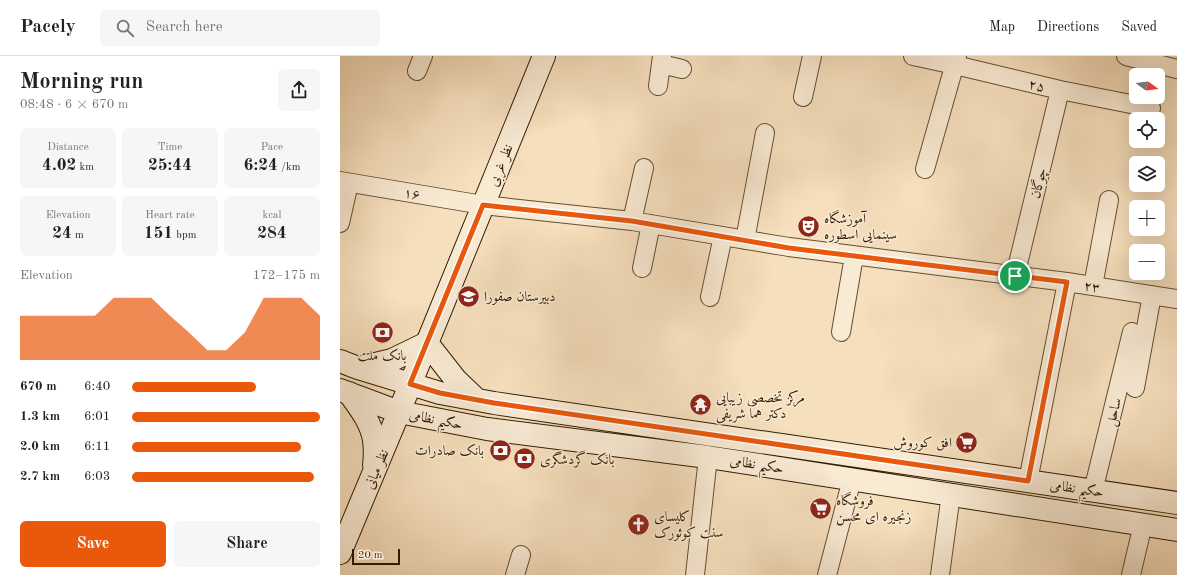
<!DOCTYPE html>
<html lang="en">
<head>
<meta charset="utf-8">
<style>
  :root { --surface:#fff; --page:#f6f6f6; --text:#222; --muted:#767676; --line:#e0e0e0; --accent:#ea580c }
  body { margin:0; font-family:"Old Standard TT",Amiri,serif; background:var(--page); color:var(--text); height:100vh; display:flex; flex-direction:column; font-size:15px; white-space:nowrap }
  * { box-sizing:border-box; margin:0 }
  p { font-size:13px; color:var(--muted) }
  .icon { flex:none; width:22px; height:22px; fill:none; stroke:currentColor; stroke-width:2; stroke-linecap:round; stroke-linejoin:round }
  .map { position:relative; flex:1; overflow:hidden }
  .drawer { display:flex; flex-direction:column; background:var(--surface); width:340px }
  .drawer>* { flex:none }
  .needle { width:26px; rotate:105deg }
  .tools { position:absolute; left:789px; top:12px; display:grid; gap:8px }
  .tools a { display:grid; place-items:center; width:36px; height:36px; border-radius:6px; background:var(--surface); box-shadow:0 4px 16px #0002; font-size:20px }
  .scale { position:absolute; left:12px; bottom:10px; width:48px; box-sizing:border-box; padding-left:4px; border:2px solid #331d00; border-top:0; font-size:11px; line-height:14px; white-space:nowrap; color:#331d00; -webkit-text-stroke:3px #f9ead4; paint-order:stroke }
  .pin { position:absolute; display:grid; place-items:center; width:34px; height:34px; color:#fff; margin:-17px; border:2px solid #fff; border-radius:50%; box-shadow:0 1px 4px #0007 }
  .round { display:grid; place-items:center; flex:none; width:42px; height:42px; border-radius:6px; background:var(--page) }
  .headline { display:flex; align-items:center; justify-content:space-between; height:68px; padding:0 20px }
  h1 { font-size:22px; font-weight:700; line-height:30px }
  .figures { display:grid; grid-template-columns:repeat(3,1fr); gap:6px; height:68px; padding:4px 20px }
  .figures div { display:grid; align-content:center; border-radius:6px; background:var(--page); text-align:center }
  .figures b { font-size:17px; font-weight:700 }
  .figures small { font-size:11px; font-weight:400 }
  .figures p { font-size:11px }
  .chart { height:112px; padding:8px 20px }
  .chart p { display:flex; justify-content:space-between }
  .chart svg { width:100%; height:72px; margin-top:4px; fill:var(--accent); opacity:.7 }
  .button { display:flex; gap:8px; margin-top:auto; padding:8px 20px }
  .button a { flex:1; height:46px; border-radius:6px; background:var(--accent); color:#fff; font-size:16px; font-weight:700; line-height:46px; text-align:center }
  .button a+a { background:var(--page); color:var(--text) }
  ul { padding:0 20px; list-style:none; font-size:13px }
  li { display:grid; grid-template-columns:64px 48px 1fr; align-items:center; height:30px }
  li i { height:10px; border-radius:5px; background:var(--accent) }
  header { display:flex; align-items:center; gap:24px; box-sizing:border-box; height:56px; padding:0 20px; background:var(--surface); border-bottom:1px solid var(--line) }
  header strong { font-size:19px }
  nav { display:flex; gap:22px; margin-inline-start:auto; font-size:14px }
  .search { width:280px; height:36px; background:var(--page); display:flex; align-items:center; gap:10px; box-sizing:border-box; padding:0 14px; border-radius:6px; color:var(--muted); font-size:15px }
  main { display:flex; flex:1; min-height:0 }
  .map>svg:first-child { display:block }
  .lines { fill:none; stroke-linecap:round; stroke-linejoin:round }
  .street-casing { stroke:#644e2f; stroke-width:20 }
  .secondary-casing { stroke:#331d00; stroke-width:24 }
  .street { stroke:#f9ead4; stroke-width:18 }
  .secondary { stroke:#f9ead4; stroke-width:22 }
  .route-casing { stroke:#fff; stroke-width:8 }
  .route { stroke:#ea580c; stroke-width:5 }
  .labels { text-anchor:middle; stroke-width:3; stroke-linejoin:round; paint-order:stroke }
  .street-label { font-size:14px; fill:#331d00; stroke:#f9ead4 }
  .poi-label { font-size:14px; fill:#331d00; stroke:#f9ead4; text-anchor:start }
</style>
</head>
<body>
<header>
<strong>Pacely</strong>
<div class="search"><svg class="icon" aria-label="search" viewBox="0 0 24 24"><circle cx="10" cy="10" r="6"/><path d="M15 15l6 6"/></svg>Search here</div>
<nav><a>Map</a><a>Directions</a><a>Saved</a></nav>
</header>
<main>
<section class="drawer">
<div class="headline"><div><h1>Morning run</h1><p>08:48 · 6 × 670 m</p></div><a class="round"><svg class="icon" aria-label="share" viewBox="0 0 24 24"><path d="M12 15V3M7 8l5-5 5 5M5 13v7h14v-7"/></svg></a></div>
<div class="figures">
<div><p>Distance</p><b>4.02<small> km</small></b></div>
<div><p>Time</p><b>25:44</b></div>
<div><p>Pace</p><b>6:24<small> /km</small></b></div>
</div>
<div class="figures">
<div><p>Elevation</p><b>24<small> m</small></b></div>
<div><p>Heart rate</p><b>151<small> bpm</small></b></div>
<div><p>kcal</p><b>284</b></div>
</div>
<div class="chart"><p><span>Elevation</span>172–175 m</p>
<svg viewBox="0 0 160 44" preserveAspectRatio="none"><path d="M0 44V17L10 17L20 17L30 17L40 17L50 6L60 6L70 6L80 17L90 27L100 38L110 38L120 27L130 6L140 6L150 6L160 17V44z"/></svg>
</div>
<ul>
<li><b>670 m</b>6:40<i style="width:66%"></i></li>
<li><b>1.3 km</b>6:01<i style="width:100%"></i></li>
<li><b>2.0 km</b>6:11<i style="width:90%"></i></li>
<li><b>2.7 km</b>6:03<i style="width:97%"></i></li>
</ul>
<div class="button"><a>Save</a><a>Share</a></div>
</section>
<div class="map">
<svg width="837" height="519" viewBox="0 0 837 519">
  <rect width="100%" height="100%" fill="#f6dfbd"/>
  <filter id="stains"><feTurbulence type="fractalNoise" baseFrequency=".005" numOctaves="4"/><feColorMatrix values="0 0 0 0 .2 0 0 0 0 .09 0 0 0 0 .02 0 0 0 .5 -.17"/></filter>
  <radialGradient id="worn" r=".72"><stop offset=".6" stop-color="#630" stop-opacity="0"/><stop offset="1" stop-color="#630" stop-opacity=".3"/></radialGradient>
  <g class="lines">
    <defs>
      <path id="street" d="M573,0L615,9L720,34L811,52L809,63
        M786,0L837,13
        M321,8L342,13
        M77,15L83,0
        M318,30L322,0
        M463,41L472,0
        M585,113L617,0
        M0,125L143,149L292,165L449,191L727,226L837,243
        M292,165L304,112
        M0,167L9,127
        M405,184L425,77
        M302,212L311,168
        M675,220L720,34
        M753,230L769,144
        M370,241L383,180
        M501,276L514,200
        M795,332L812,239
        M688,425L727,226
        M753,435L792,276
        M175,519L181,499
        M355,519L368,401
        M487,519L512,423
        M600,519L611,438
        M791,519L803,468"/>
      <path id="secondary" d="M87,287L116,324L136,343
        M0,305L18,312L100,337L154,347L837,447
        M19,312L52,304L87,287
        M0,334L59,356L147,373L368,401L837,474
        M9,337C19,351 31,366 34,384C35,392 35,401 34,409
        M0,497L59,356L204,0"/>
    </defs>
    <use href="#street" class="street-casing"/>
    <use href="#secondary" class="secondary-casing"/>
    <use href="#street" class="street"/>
    <use href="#secondary" class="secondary"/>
  </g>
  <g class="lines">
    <defs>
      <path id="route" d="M143,149L292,165L449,192L727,226L688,425L154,347L100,337L70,328Z"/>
    </defs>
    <use href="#route" class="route-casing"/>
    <use href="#route" class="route"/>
  </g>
  <defs>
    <symbol id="theatre-disc" viewBox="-11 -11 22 22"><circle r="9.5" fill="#8f2418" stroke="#f9ead4"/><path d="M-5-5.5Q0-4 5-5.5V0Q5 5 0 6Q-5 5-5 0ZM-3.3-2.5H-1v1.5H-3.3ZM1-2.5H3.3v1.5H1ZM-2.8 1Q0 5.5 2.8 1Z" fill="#fff"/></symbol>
    <symbol id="school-disc" viewBox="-11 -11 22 22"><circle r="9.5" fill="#8f2418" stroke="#f9ead4"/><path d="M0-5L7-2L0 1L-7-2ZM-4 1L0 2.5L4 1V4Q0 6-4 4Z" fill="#fff"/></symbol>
    <symbol id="bank-disc" viewBox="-11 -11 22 22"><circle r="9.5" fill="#8f2418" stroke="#f9ead4"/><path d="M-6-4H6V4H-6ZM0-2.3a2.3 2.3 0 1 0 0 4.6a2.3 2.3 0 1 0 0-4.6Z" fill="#fff"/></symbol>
    <symbol id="temple-disc" viewBox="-11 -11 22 22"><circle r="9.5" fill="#8f2418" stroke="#f9ead4"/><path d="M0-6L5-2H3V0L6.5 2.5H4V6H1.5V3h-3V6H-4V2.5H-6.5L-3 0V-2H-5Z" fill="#fff"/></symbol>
    <symbol id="supermarket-disc" viewBox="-11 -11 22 22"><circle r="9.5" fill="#8f2418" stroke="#f9ead4"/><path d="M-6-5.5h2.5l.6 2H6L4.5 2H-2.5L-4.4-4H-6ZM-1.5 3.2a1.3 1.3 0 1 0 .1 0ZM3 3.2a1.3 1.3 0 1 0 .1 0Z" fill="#fff"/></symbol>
    <symbol id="church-disc" viewBox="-11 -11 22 22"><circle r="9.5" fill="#8f2418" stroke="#f9ead4"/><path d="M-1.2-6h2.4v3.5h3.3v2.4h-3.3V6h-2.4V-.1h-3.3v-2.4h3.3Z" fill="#fff"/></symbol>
  </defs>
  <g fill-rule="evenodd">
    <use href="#theatre-disc" x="456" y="158" width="25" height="25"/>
    <use href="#school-disc" x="116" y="228" width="25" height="25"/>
    <use href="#bank-disc" x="30" y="264" width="25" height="25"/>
    <use href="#temple-disc" x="348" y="336" width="25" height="25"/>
    <use href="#supermarket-disc" x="614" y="374" width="25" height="25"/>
    <use href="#bank-disc" x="148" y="382" width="25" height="25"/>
    <use href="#bank-disc" x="172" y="390" width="25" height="25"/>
    <use href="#supermarket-disc" x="468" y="440" width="25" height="25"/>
    <use href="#church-disc" x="286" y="456" width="25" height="25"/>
  </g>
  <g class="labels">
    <g class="street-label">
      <text transform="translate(697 29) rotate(14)" y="5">۲۵</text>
      <text transform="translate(160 109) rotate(-68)" y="5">نظر غربی</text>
      <text transform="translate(698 127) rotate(-76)" y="5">چوگان</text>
      <text transform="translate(72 137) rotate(9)" y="5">۱۶</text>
      <text transform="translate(752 230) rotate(9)" y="5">۲۳</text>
      <text transform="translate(773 356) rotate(-76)" y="5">ساحل</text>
      <text transform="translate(96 363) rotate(11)" y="5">حکیم نظامی</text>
      <text transform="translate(417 408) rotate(9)" y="5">حکیم نظامی</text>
      <text transform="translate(36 413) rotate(-67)" y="5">نظر میانی</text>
      <text transform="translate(737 432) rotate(8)" y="5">حکیم نظامی</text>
    </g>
    <g class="poi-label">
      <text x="484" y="167">آموزشگاه<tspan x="484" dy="16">سینمایی اسطوره</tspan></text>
      <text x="144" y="245">دبیرستان صفورا</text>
      <text x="42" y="304" text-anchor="middle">بانک ملت</text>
      <text x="376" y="346">مرکز تخصصی زیبایی<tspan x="376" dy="16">دکتر هما شریفی</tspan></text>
      <text x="612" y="391" text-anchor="end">افق کوروش</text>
      <text x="144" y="399" text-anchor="end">بانک صادرات</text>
      <text x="200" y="408">بانک گردشگری</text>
      <text x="496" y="449">فروشگاه<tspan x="496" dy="16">زنجیره ای محسن</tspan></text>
      <text x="314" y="465">کلیسای<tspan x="314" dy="16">سنت کوئورک</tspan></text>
    </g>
  </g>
  <rect width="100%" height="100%" filter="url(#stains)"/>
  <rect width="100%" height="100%" fill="url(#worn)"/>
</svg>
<div class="tools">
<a><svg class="needle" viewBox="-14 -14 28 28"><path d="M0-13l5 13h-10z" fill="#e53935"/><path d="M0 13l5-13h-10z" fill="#767676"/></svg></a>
<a><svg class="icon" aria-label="locate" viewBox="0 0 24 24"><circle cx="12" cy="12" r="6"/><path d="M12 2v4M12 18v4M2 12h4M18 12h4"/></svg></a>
<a><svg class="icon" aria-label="layers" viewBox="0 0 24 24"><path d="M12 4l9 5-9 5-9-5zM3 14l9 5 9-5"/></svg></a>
<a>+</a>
<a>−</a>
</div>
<div class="scale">20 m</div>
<div class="pin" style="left:675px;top:220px;background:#1e9e55"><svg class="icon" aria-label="arrive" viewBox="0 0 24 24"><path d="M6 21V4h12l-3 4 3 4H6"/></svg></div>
</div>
</main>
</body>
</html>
